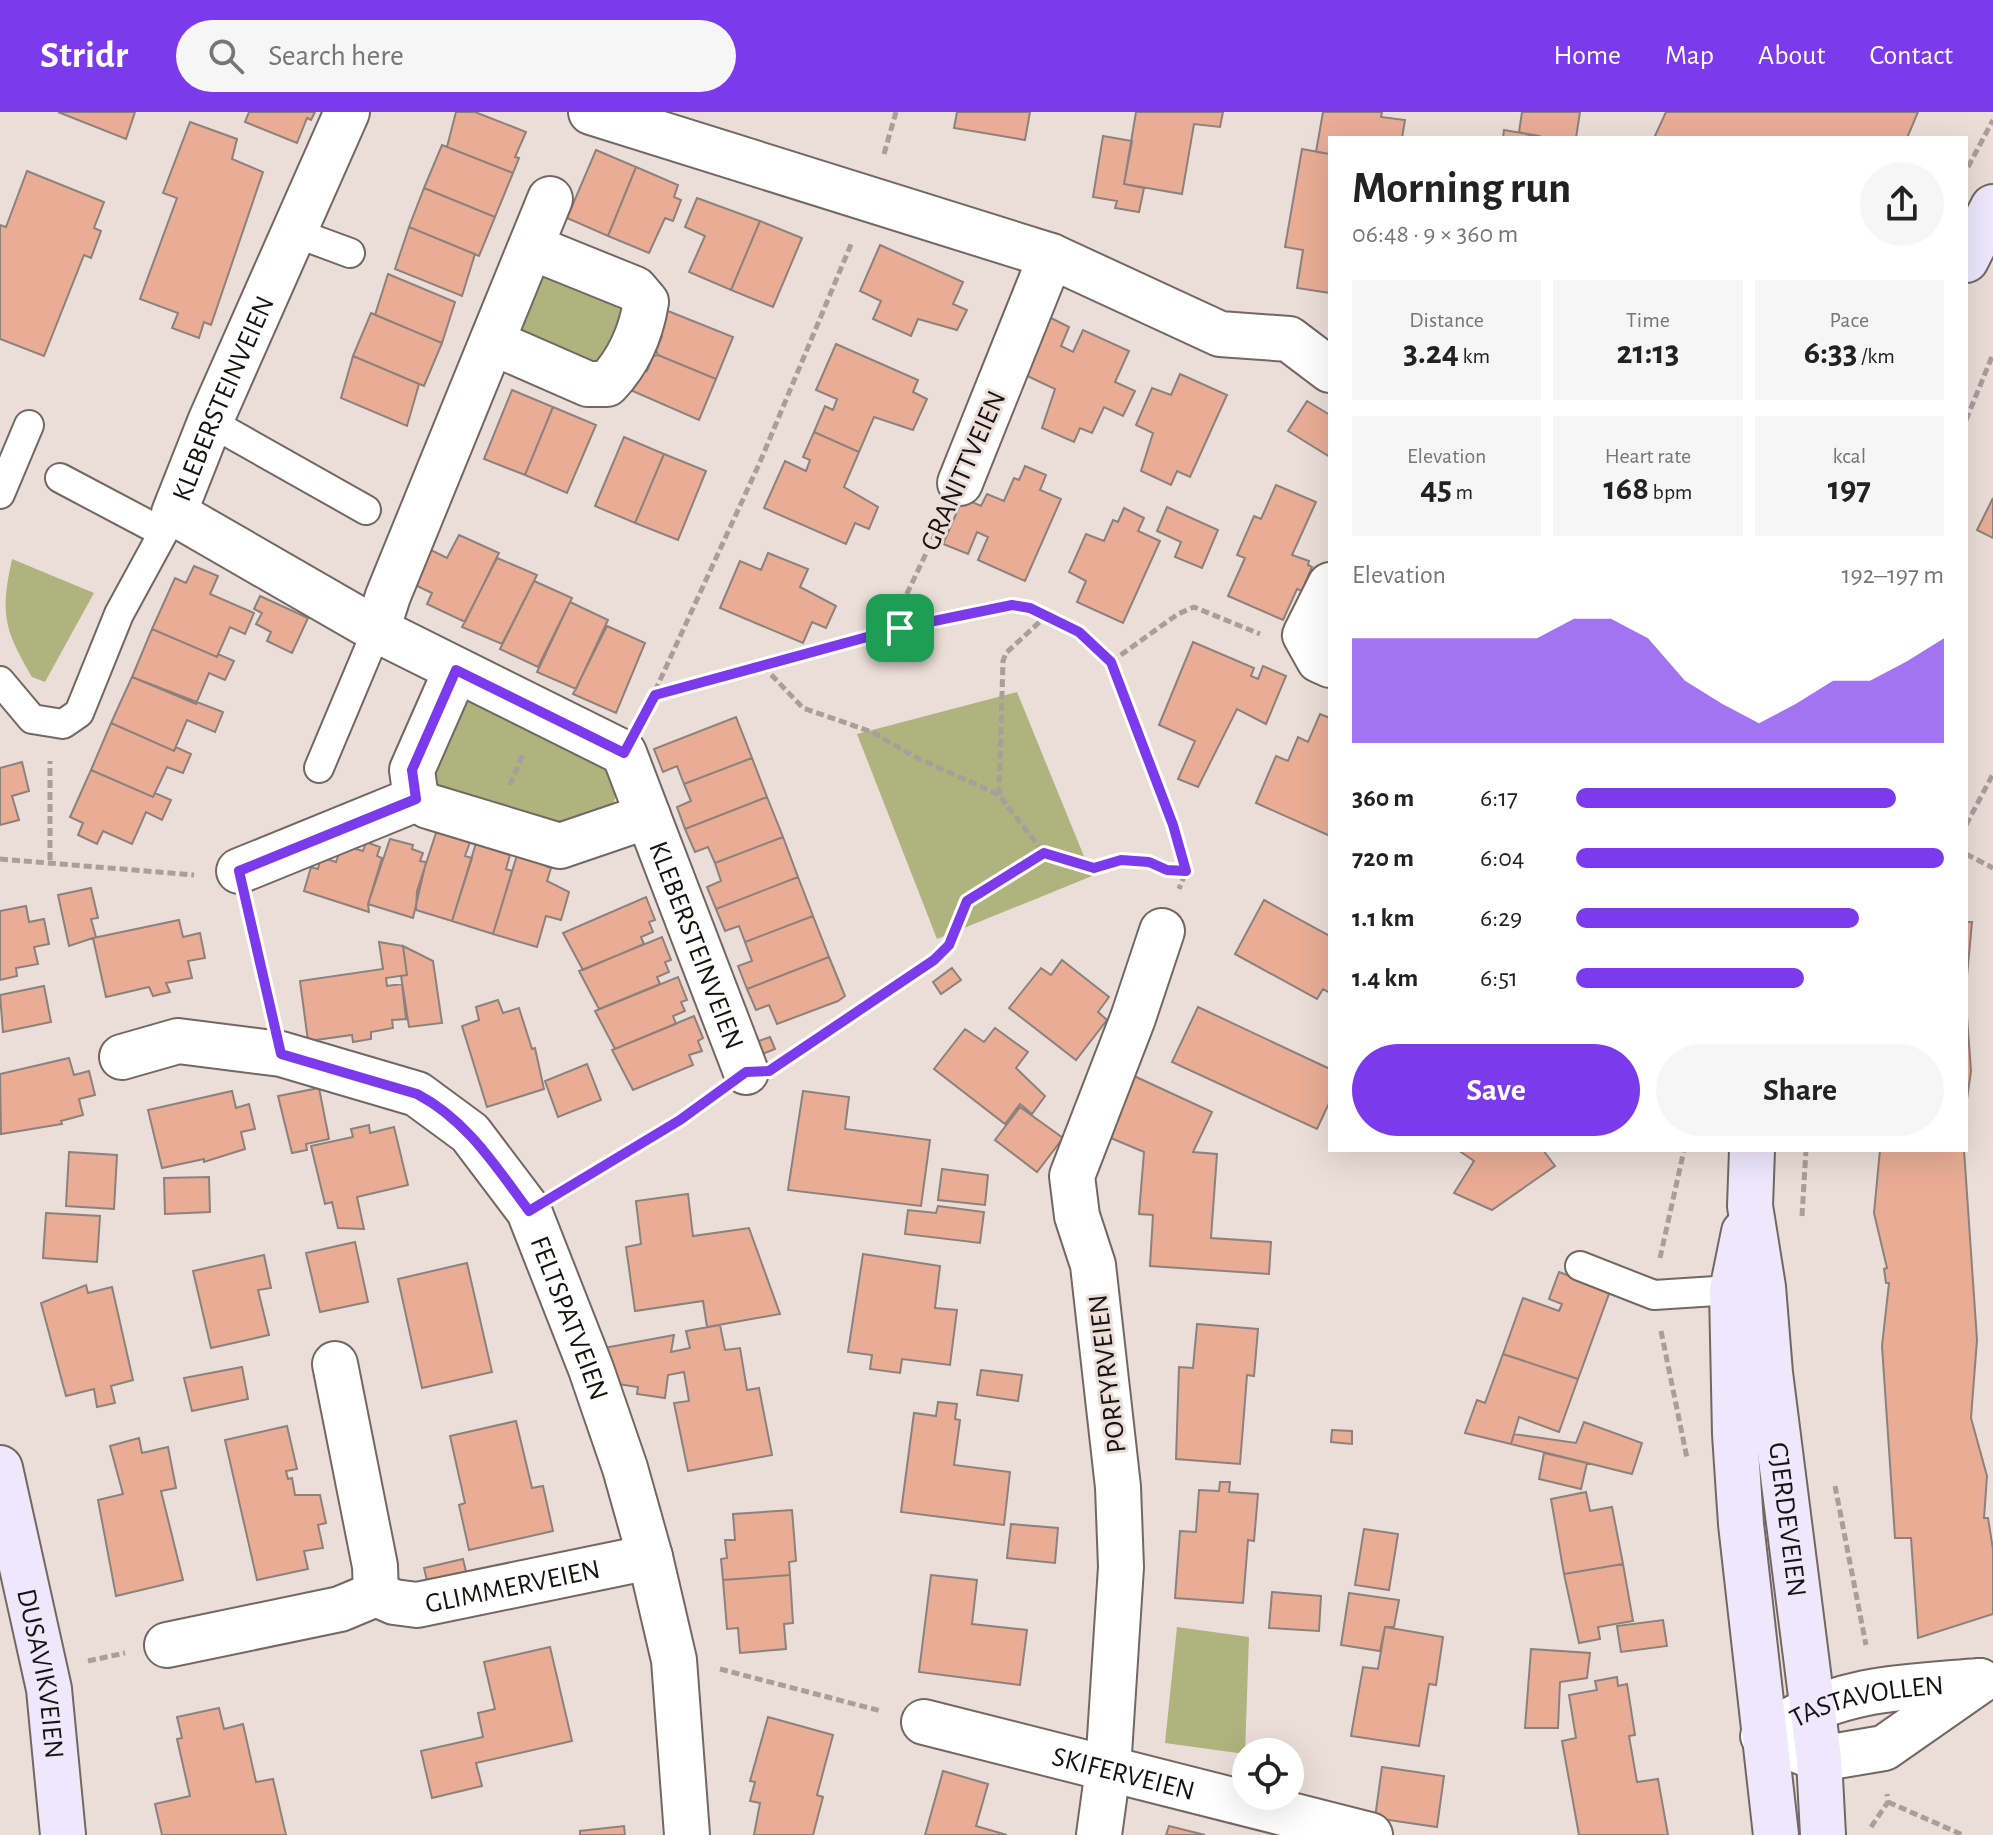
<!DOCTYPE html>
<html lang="en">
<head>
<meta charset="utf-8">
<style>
  :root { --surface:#fff; --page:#f6f6f6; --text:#222; --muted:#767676; --accent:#7c3aed }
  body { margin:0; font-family:"Alegreya Sans",sans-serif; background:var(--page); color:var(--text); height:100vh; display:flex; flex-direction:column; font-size:30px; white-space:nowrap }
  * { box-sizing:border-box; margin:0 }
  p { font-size:26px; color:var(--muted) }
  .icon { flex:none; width:44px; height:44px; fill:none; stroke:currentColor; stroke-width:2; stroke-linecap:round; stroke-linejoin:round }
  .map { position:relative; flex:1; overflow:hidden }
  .panel { position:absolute; left:1328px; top:24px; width:640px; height:1016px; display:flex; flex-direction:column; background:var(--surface); border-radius:0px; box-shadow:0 8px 32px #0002 }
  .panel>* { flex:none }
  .fabs { position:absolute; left:1232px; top:1626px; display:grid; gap:16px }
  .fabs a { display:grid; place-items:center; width:72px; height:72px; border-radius:50%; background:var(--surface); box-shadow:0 8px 32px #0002; font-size:40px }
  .pin { position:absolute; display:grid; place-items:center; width:68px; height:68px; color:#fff; margin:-34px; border-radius:16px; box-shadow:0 4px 12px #0006 }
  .round { display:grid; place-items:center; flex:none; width:84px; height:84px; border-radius:42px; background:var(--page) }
  .overview { display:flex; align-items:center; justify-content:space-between; height:136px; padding:0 24px }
  h1 { font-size:44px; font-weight:700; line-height:60px }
  .figures { display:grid; grid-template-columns:repeat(3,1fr); gap:12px; height:136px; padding:8px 24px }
  .figures div { display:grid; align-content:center; border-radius:0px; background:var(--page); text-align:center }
  .figures b { font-size:34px; font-weight:700 }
  .figures small { font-size:22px; font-weight:400 }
  .figures p { font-size:22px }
  .chart { height:224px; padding:16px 24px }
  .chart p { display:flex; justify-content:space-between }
  .chart svg { width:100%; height:144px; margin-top:8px; fill:var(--accent); opacity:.7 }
  .action { display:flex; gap:16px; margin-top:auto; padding:16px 24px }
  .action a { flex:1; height:92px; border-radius:48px; background:var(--accent); color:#fff; font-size:32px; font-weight:700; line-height:92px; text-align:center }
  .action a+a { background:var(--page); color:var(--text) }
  ul { padding:0 24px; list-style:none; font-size:26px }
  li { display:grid; grid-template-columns:128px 96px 1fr; align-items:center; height:60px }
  li i { height:20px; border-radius:10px; background:var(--accent) }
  header { display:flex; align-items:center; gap:48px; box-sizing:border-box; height:112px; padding:0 40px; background:var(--accent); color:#fff }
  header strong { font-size:38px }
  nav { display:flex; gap:44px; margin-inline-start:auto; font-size:28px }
  .search { width:560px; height:72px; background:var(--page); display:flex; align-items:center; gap:20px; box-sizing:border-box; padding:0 28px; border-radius:44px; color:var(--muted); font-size:30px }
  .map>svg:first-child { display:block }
  .green { fill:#afb37d }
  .building { fill:#e9ad96; stroke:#8c817c; stroke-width:2 }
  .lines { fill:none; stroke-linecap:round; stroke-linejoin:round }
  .lane-casing { stroke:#726762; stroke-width:32 }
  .street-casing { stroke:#726762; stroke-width:48 }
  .secondary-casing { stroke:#726762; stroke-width:48 }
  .path { stroke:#a89e9a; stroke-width:5; stroke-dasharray:8 4; stroke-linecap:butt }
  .lane { stroke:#fff; stroke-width:28 }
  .street { stroke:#fff; stroke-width:44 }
  .secondary { stroke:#ede8fc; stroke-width:44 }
  .route-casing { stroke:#fff; stroke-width:16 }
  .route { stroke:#7c3aed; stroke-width:10 }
  .labels { text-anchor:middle; stroke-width:6; stroke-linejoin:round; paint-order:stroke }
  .street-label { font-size:28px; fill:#161210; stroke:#ebded9 }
</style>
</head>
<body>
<header>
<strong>Stridr</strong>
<div class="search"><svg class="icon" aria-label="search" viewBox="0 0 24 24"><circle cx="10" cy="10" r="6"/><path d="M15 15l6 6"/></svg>Search here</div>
<nav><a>Home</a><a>Map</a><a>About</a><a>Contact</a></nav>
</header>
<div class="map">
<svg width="1993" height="1723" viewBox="0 0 1993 1723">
  <rect width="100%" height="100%" fill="#ebded9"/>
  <path class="green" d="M541,153L635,191L596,263L512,226Z
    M12,447L94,481L45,570L32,565C4,517 0,502 12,447Z
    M461,577L605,647L618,679L609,703L562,721L438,686L427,652Z
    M1017,580L1092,764L937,827L857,622Z
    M1177,1515L1249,1525L1245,1642L1165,1631Z"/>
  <path class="building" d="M58,0H135L126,27Z
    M249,0H315L311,8L307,6L297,31L245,10Z
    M456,0H475L526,20L515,45L519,46L513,61L447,35Z
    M957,0H1030L1025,28L954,16Z
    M1136,0H1223L1220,15L1194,12L1182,82L1124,72Z
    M1323,0H1382L1381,5L1405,8L1402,26H1330V42L1316,40Z
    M1522,0H1580L1576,26H1540L1519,20Z
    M1666,0H1918L1907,26H1654Z
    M190,10L237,27L232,47L263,60L211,213L204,210L199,226L172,216L178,201L140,187L177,86L163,81Z
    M1504,18L1540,24V26H1503Z
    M1103,24L1132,29L1124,72L1144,76L1139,100L1115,96L1117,89L1093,85Z
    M442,33L513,61L495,105L424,76Z
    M1302,37L1330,42V181L1297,176L1303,138L1285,135Z
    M596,38L636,55L608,124L567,106Z
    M636,55L678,73L674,85L681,88L673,109L665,106L649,141L608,124Z
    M27,59L104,90L94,116L101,119L91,146L84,143L44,244L0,227V113L6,115Z
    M424,76L495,105L479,144L409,115Z
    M697,86L760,109L731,178L689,160L705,124L685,115Z
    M760,109L802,126L773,195L731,178Z
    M409,115L475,142L462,184L395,157Z
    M880,133L963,170L953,192L967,198L957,218L918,207L911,224L873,207L881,189L860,179Z
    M388,162L455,190L442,231L375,203Z
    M663,197L733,225L716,267L658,243L656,239L662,224L653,220Z
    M371,201L442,231L424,274L353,244Z
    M1047,204L1069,215L1061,234L1073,240L1083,218L1129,239L1115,270L1135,279L1123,304L1104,295L1092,321L1080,316L1074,330L1042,316L1055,277L1021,261Z
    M836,232L918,268L913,280L927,287L913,318L874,305L859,340L814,320L825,294L833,298L837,287L816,278Z
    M658,243L716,267L699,308L628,277L638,255L647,259L653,244Z
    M353,244L419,272L407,314L341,286Z
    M1180,262L1227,283L1190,365L1177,359L1171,373L1141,359L1153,321L1136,313L1152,276L1171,283Z
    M512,278L553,295L525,363L484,347Z
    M1307,289L1330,303V345L1288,319Z
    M553,295L596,313L567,381L525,363Z
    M814,320L859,340L844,375L878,395L869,417L855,411L846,432L764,396L785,349L806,359L810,348L803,345Z
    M624,325L664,342L635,411L595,394Z
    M664,342L706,359L678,428L635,411Z
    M1025,354L1046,363L1040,378L1061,387L1025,469L978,448L988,425L977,420L968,442L943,432L963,386L981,394L987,382L1004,389L1014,366L1019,368Z
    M1276,373L1316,390L1292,443L1309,449L1308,453L1312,455L1302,479L1297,477L1283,508L1228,484L1245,446L1237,443L1254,404L1261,407Z
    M1993,386V426L1977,418Z
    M1167,395L1218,418L1202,456L1175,445L1181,430L1157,419Z
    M1124,396L1144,406L1138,419L1160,429L1123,511L1077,490L1086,469L1069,460L1086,422L1104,429L1113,408L1118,410Z
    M459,423L499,441L465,510L427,492L432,481L415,473L431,438L447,446Z
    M768,441L808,457L800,475L836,494L826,516L812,510L803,531L720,496L740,449L761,458Z
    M497,446L537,463L502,532L462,515Z
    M194,454L218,464L210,482L254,501L245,522L230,515L217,545L152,517L175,466L186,471Z
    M534,469L572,486L538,555L500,537Z
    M260,484L308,506L292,541L267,529L271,520L256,512L262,501L254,497Z
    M570,490L608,508L576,577L537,560Z
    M607,514L645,531L616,601L573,582Z
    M152,517L217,545L218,542L234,549L225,568L209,561L196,592L132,565Z
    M1193,530L1254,556L1251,564L1258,567L1263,554L1286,564L1266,612L1237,597L1198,675L1178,667L1195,629L1159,613Z
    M132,565L223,600L215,620L187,608L174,639L111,611Z
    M1320,602L1330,606V724L1256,691L1276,644L1288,649L1298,625L1308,630Z
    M736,605L752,646L684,672L677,654L663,660L654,637Z
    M111,611L174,639L176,635L191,642L183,661L167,655L153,685L91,658Z
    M752,646L767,685L685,717L677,695L691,689L684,672Z
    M22,650L29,679L12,684L19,708L0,713V656Z
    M91,658L153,685L155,681L171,688L162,708L146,700L132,732L103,719L97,732L78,723L83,711L70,705Z
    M767,685L783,725L715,751L708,735L695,740L685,717Z
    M438,715L470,730L465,744L472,746L452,809L416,798L417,779Z
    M783,725L798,765L716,797L707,775L721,769L715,751Z
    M390,727L413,733L412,737L423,741L420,749L426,750L413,806L368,792Z
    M477,728L502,735L501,740L510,743L506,757L512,759L493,822L452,809Z
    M366,730L380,735L377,744L382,746L368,792L369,800L304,779L311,755L318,757L321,745L336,750L342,733L363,739Z
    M518,740L543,748L541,752L551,756L547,769L569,780L561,808L546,804L537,835L493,822Z
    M798,765L813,804L745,830L739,814L725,819L716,797Z
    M91,776L98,806L91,807L96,825L69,834L58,783Z
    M646,785L655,808L649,810L653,820L641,825L644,832L583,858L563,821Z
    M1264,788L1330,824V881L1323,877L1317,887L1235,842Z
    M26,794L29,810L44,807L49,832L34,835L38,852L16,856L17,864L0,868V799Z
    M813,804L829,845L747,877L738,854L752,849L745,830Z
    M179,808L183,825L200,821L205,846L188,849L192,866L166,871L170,880L153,884L149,875L106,885L93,826Z
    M1966,810H1972L1966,875Z
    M662,825L671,848L665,850L669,860L657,865L660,872L599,897L579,859Z
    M379,830L403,834L407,863L386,866L387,874L402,872L406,907L392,908L393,916L371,920V927L353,930L352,923L308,929L300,869L383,857Z
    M403,834L433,849L442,911L409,915L401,864L407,863Z
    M829,845L845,884L838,889L777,912L769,893L756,898L747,877Z
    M1062,848L1109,885L1098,900L1107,908L1076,948L1009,896L1041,856L1051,863Z
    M952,856L961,868L941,882L933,870Z
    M678,865L687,888L681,890L685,899L673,904L676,912L615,937L595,899Z
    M44,874L51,910L3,920L0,883Z
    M498,888L503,901L519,896L532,937L535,936L544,977L487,995L462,914L479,908L476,895Z
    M1966,891L1971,959L1966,994Z
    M1198,895L1330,957V989L1317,1017L1172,950Z
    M694,904L703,926L698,929L702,939L689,943L693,953L633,978L612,938Z
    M995,916L1028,940L1016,956L1045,984L1032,1002L1020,992L1005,1012L934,957L965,917L984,930Z
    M770,925L775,937L760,943L756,930Z
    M69,946L74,963L89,959L95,983L79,987L83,1003L61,1009L62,1012L1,1022L0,962Z
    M587,952L601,988L558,1005L545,969Z
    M1134,964L1212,1000L1193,1040L1217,1042L1211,1126L1271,1130L1269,1162L1150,1154L1153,1103L1139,1102L1144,1040L1106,1024Z
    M319,976L329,1027L306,1032L307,1038L292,1041L278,984Z
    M232,979L236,996L249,992L255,1017L241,1020L245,1037L204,1050V1047L162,1056L148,998Z
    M803,979L849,985L845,1017L930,1028L921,1094L788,1078Z
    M1020,995L1063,1026L1037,1060L995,1028Z
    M369,1013L370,1021L394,1015L408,1073L357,1085L364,1117L338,1116L332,1090L325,1092L311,1034L353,1025L351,1017Z
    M1458,1038H1543L1555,1054L1492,1098L1454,1081L1474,1049Z
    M1880,1038H1964L1977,1228L1971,1306L1987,1364L1984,1406H1988L1993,1437V1502L1918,1526L1911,1426H1895L1882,1234L1889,1171H1886L1884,1157L1887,1156L1874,1101Z
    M69,1040L117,1043L114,1097L66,1094Z
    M942,1057L988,1063L985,1093L938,1088Z
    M209,1065L210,1100L165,1102L164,1066Z
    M688,1082L693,1124L749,1116L780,1202L707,1215L703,1189L635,1199L626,1135L641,1132L636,1089Z
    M938,1094L984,1100L980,1131L905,1122L908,1098L936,1101Z
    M46,1101L100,1104L97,1150L43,1146Z
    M355,1130L368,1190L320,1200L306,1141Z
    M863,1142L940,1154L935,1196L957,1198L950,1253L902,1247L900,1261L870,1257L872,1243L848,1240Z
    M264,1143L271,1176L258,1178L269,1223L211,1236L193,1159Z
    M467,1151L492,1260L422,1276L398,1167Z
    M1559,1160L1610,1179L1578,1267L1503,1242L1523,1186L1559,1199L1562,1192L1549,1187Z
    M86,1173L88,1181L112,1175L133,1268L111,1274L115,1291L97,1295L94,1277L66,1284L41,1191Z
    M1197,1212L1258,1217L1254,1264L1247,1263L1240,1352L1176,1347L1179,1255L1193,1256Z
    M720,1213L725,1238L740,1236L747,1278L759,1276L772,1343L688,1359L674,1291L689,1289L684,1260L668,1263L665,1286L637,1282L638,1275L618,1272L604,1236L674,1223L671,1240L690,1236L686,1219Z
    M1503,1242L1578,1267L1559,1320L1519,1305L1511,1332L1465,1321L1477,1288L1485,1291Z
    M242,1255L248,1287L192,1299L184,1266Z
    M981,1258L1022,1263L1018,1289L977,1283Z
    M938,1290L957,1292L955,1307L960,1308L954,1353L1010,1360L1004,1413L901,1400L914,1301L936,1304Z
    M516,1309L532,1376L543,1374L553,1419L469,1438L459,1393L465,1391L450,1324Z
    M1584,1310L1642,1331L1632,1362L1511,1332L1514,1322L1576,1331Z
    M287,1314L297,1357L286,1359L288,1367L292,1366L295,1383H320L326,1411L318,1413L323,1436L304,1439L308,1457L257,1468L225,1328Z
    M1332,1318L1352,1319V1332L1331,1330Z
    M139,1326L142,1341L168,1335L176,1376L161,1379L183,1468L116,1484L98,1388L123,1382L110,1334Z
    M1544,1341L1587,1351L1581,1377L1539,1367Z
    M1220,1370H1230L1229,1380L1258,1382L1254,1429L1248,1428L1243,1491L1175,1486L1180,1419L1196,1420L1199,1378L1219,1379Z
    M1586,1380L1590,1399L1612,1395L1623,1452L1564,1462L1551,1387Z
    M792,1398L796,1449L789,1450L790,1463L723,1468L721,1447L727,1446L725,1428H735L733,1402Z
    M1011,1412L1058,1416L1055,1451L1007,1446Z
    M1364,1417L1398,1422L1389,1478L1355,1473Z
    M463,1447L468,1468L429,1477L424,1456Z
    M1623,1452L1633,1509L1598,1515L1600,1527L1579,1531L1564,1462Z
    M790,1463L793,1511L784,1512L786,1537L740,1541L738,1516L727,1517L723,1468Z
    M931,1463L977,1468L972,1512L1027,1518L1020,1573L919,1560Z
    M1272,1480L1321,1484L1319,1519L1269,1516Z
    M1349,1481L1399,1488L1394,1515H1385L1380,1539L1341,1533Z
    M1663,1508L1667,1534L1621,1540L1617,1514Z
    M1385,1515L1443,1525L1436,1573L1429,1572L1419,1634L1351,1624L1363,1555L1378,1557Z
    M550,1535L572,1629L476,1651L482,1674L432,1686L421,1639L483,1625L478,1601L495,1597L484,1550Z
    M1531,1537L1590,1541L1587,1566L1560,1570L1558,1616H1525Z
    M1617,1565L1618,1574L1627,1572L1635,1623L1629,1624L1637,1670L1658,1667L1668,1723H1579L1562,1629L1576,1626L1569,1583L1597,1578L1595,1569Z
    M219,1596L224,1617L243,1612L256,1670L273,1667L286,1723H162L155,1692L190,1684L177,1627L182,1626L177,1605Z
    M768,1605L833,1623L817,1683L823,1685L813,1723H754L760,1691L750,1689L755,1670L750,1669Z
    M1382,1655L1444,1664L1437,1715L1375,1706Z
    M943,1659L988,1672L976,1714L1007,1723H925Z
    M624,1714L625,1723H580V1719Z
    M1169,1714L1205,1723H1166Z"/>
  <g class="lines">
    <defs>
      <path id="lane" d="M293,120L350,141
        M210,310L366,398
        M60,366L162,420
        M0,382L29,313
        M0,569L32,607L63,612L79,601L119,502L174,401
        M319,656L377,518
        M1580,1154L1654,1183L1747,1177"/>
      <g id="street">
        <path d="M591,0L1051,144L1220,222L1289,227L1330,258"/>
        <path d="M492,230L588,272H607C629,249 641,221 646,190L635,177L531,135"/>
        <path d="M960,371L1051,144"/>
        <path d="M1330,473L1305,523L1319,548L1330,553"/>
        <path d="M377,518L388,484L550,87"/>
        <path d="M416,687L412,658L456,558"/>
        <path id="s1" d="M648,704L746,960"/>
        <path id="s2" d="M239,759L416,687L428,694L560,734L648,704L624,641L377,518L174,401L210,310L347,0"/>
        <path id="s3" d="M122,945L178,929L281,942L417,982L470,1021L529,1099L591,1257L625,1356L650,1445L674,1548L687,1723"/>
        <path d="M335,1252L375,1454L376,1482"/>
        <path id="s4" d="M167,1533L340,1497L376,1482L394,1490L417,1493L650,1445"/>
        <path id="s5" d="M924,1610L1370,1723"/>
        <path id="s6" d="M1780,1614C1843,1575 1907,1575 1979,1569"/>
        <path d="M1763,1624L1819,1647L1884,1636L1980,1569"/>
        <path d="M1099,1723L1108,1657L1121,1455L1118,1375L1093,1153L1077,1104L1072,1064L1133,906L1162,819"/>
      </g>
      <g id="secondary">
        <path d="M1966,148L1993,95"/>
        <path id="s7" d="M1752,1038L1750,1094L1763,1175L1770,1261L1819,1647L1823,1723"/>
        <path d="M1744,1120L1732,1179L1735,1322L1741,1412L1776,1723"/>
        <path id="s8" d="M0,1356L49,1577L63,1723"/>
      </g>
    </defs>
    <use href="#lane" class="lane-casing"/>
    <use href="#street" class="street-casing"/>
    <use href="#secondary" class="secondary-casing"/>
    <path class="path" d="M884,42L896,0
      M1968,55L1993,8
      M1966,308L1993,242
      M900,516L1012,493C1051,499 1085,522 1111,550L1182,738L1186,759L1179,777
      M1111,550L1178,502L1194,495L1260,522
      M763,554L803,596L872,620L913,644L999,683L1044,741
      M656,583L900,516L903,490L940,412
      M645,601L760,350L852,130
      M510,673L523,642
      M999,683L1003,549L1006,541L1046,504
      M1966,713L1993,662
      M1966,742L1993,756
      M0,747L194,763
      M50,748V649
      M251,802L272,894
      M788,946L934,848L949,833L967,789L1044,741L1094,756L1121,748L1149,750L1167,758L1186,759
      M566,1077L710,986
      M1802,1104L1806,1038
      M1660,1146L1684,1038
      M1661,1219L1687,1346
      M1835,1374L1866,1533
      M88,1549L125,1541
      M720,1557L881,1599
      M1888,1690L1963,1723
      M1871,1715L1888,1690L1887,1682"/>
    <use href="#lane" class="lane"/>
    <use href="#street" class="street"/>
    <use href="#secondary" class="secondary"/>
  </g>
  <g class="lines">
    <defs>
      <path id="route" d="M1012,493L1030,496L1079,520L1111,550L1173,713L1186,759L1167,758L1149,750L1121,748L1094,756L1044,741L967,789L949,833L934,848L769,959L746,960L680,1008L529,1099C496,1055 467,1008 417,982L281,942L239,759L416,687L412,658L456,558L624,641L655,583L900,516Z"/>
    </defs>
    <use href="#route" class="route-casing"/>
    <use href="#route" class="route"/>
  </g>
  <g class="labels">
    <g class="street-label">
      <text dy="10" stroke="none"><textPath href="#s2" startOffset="1138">KLEBERSTEINVEIEN</textPath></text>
      <text transform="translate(962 358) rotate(-66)" y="10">GRANITTVEIEN</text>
      <text dy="10" stroke="none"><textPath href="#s1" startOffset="138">KLEBERSTEINVEIEN</textPath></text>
      <text dy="10" stroke="none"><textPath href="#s3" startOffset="582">FELTSPATVEIEN</textPath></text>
      <text transform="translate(1106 1262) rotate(-97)" y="10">PORFYRVEIEN</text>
      <text dy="10" stroke="none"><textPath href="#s7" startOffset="372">GJERDEVEIEN</textPath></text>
      <text dy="10" stroke="none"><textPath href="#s4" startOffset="356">GLIMMERVEIEN</textPath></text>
      <text dy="10" stroke="none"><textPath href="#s8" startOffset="210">DUSAVIKVEIEN</textPath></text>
      <text dy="10" stroke="none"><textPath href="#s6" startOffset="92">TASTAVOLLEN</textPath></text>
      <text dy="10" stroke="none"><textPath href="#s5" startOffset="206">SKIFERVEIEN</textPath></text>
    </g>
  </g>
</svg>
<div class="fabs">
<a><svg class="icon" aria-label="locate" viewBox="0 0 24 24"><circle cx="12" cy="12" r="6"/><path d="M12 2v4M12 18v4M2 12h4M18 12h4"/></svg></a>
</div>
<div class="pin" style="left:900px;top:516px;background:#1e9e55"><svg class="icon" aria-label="arrive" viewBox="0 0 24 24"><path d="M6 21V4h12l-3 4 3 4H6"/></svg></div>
<section class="panel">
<div class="overview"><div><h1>Morning run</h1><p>06:48 · 9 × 360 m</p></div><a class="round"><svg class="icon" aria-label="share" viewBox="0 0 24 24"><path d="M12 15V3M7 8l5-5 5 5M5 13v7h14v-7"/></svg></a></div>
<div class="figures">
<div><p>Distance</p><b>3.24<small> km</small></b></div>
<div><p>Time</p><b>21:13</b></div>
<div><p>Pace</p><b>6:33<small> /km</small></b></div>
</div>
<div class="figures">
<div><p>Elevation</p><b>45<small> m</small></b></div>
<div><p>Heart rate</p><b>168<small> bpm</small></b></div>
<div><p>kcal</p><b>197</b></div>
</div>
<div class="chart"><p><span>Elevation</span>192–197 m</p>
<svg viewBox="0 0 160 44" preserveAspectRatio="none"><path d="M0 44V12L10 12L20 12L30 12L40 12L50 12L60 6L70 6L80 12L90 25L100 32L110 38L120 32L130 25L140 25L150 19L160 12V44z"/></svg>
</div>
<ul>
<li><b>360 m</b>6:17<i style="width:87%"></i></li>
<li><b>720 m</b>6:04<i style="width:100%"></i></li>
<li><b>1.1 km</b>6:29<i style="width:77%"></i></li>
<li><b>1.4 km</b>6:51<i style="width:62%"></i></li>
</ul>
<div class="action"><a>Save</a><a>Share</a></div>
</section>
</div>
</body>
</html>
